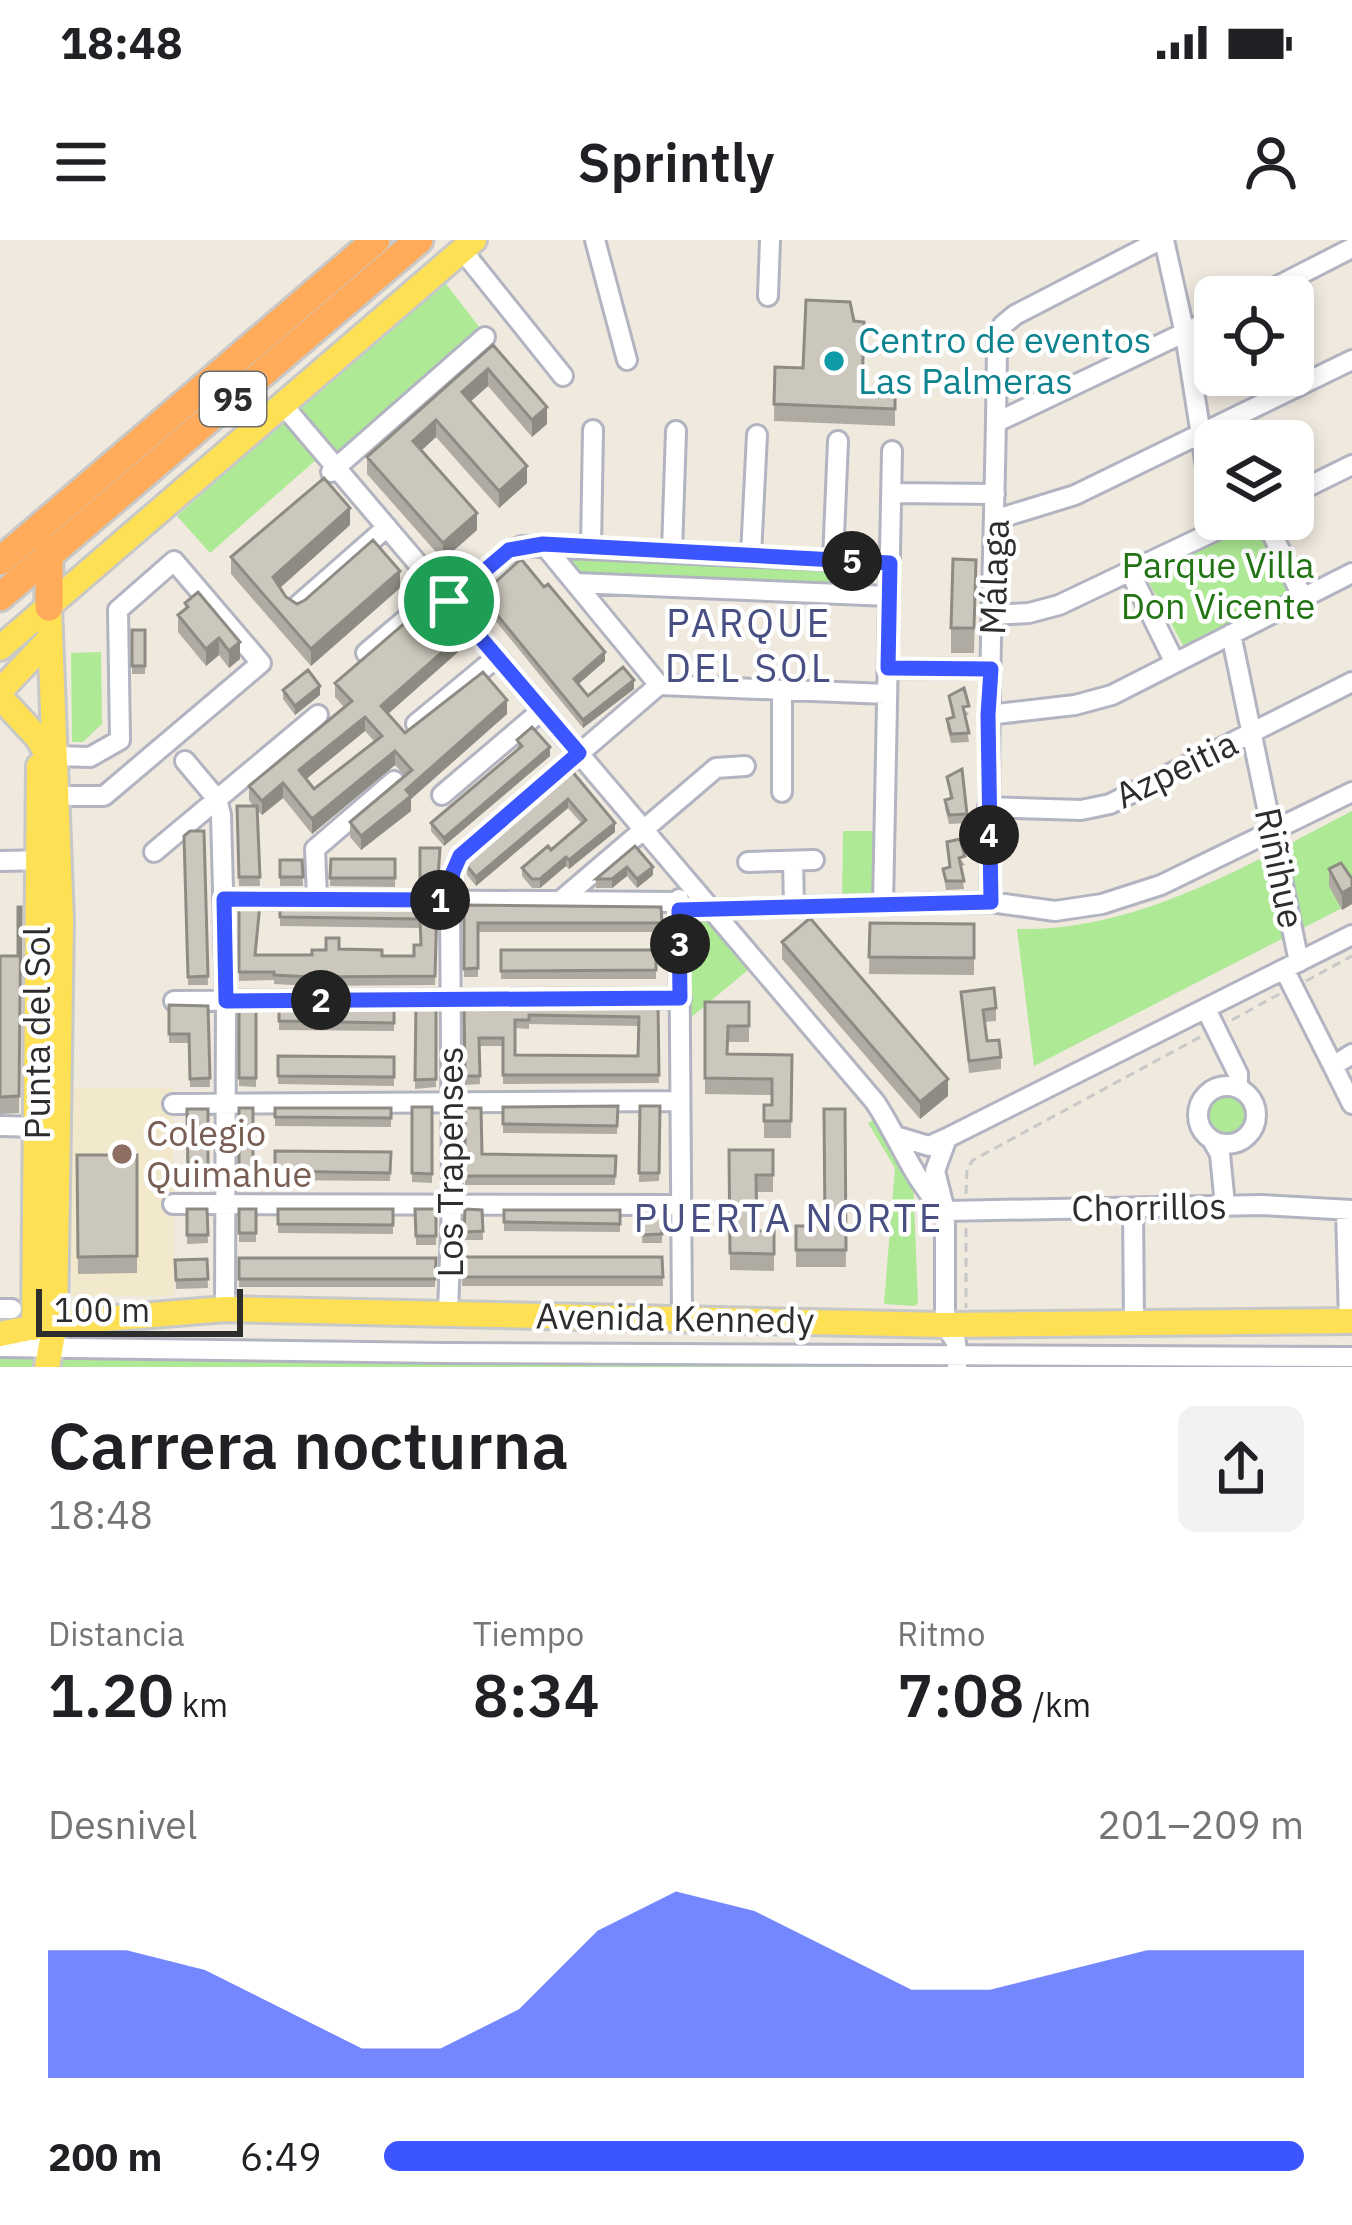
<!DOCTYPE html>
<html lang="es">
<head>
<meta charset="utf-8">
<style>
  :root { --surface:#fff; --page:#f2f2f2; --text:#202124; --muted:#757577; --accent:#3b55ff }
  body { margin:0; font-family:"IBM Plex Sans",sans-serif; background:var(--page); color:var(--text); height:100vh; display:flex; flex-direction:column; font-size:45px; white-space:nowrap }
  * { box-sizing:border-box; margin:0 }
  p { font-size:39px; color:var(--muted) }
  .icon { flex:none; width:66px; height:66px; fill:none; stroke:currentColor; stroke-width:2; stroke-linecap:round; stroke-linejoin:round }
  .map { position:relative; height:1127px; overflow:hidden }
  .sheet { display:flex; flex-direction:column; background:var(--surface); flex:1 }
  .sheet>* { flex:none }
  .buttons { position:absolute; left:1194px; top:36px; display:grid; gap:24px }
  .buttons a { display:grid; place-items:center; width:120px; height:120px; border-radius:18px; background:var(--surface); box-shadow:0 6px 18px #0003; font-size:60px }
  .scale { position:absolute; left:36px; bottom:30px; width:207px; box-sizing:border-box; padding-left:12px; border:6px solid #2d2d2d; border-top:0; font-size:33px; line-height:42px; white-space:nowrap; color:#2d2d2d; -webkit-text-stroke:9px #fff; paint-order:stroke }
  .pin { position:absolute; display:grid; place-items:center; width:102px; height:102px; color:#fff; margin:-51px; border:6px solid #fff; border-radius:50%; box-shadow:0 3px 12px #0007 }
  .km { position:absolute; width:60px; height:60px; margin:-30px; border-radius:50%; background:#222; color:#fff; font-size:33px; line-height:60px; text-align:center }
  .round { display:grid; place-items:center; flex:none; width:126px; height:126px; border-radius:18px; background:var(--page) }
  .summary { display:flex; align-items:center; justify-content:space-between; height:204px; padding:0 48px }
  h1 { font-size:66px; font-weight:600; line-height:90px }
  .metrics { display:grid; grid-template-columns:repeat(3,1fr); gap:18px; height:204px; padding:12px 48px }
  .metrics div { display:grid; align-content:center }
  .metrics b { font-size:60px; font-weight:600 }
  .metrics small { font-size:33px; font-weight:400 }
  .metrics p { font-size:33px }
  .chart { height:336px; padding:24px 48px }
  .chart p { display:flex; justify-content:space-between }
  .chart svg { width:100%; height:216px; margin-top:12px; fill:var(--accent); opacity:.7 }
  ul { padding:0 48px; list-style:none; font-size:39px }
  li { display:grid; grid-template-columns:192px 144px 1fr; align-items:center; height:90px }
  li i { height:30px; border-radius:15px; background:var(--accent) }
  .status { display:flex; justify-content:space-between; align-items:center; height:84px; padding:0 60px; background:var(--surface); direction:ltr }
  .status svg { height:33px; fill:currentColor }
  header { display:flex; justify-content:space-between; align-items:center; height:156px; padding:0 48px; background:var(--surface); font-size:54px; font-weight:600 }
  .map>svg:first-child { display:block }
  .education { fill:#f2e8cc }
  .green { fill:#aeea96 }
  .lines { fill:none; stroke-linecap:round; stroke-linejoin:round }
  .minor-casing { stroke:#b2b4c1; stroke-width:24 }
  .major-casing { stroke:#c8c8c8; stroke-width:30 }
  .highway-casing { stroke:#c8c8c8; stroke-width:33 }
  .path { stroke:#c8c8c8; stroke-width:3; stroke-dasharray:9 6; stroke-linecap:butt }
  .minor { stroke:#fff; stroke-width:18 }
  .major { stroke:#fee055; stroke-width:24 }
  .highway { stroke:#ffab59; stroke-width:27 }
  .wall { fill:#afaba2; fill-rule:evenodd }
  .shaded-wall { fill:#8e8b84 }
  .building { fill:#cbc7bc; stroke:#8e8b84; stroke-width:3; fill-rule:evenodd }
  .route-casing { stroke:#fff; stroke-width:24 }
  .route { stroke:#3b55ff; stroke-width:15 }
  .culture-dot { fill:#0f9aa8; stroke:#fff; stroke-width:4.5 }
  .education-dot { fill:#8d6e63; stroke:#fff; stroke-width:4.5 }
  .labels { text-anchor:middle; stroke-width:9; stroke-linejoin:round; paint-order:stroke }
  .shield { fill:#fff; stroke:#6c6c6c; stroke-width:3 }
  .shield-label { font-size:33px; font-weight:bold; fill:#2d2d2d }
  .culture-label { font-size:36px; fill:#0d838f; stroke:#fff; text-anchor:start }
  .park-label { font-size:36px; fill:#227314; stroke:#fff }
  .street-label { font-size:36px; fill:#2d2d2d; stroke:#fff }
  .education-label { font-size:36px; fill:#785e54; stroke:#fff; text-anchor:start }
  .neighbourhood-label { font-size:39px; letter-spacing:3px; fill:#484f83; stroke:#fff }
</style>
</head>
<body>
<div class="status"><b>18:48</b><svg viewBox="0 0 49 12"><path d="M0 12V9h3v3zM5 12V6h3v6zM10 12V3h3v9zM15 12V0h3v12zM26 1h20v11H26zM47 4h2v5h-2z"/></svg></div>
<header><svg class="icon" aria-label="menu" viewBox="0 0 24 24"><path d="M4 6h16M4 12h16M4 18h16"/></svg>Sprintly<svg class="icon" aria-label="person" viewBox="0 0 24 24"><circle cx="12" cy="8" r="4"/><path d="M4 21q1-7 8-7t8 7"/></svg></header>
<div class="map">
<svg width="1352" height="1127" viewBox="0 0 1352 1127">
  <rect width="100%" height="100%" fill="#efe9de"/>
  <path class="education" d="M71,848H173L174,1056H72Z"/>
  <path class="green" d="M443,40L480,88L338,213L297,166Z
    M284,181L317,219L210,313L177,276Z
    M1254,282L1290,354L1184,407L1146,337Z
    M576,317L873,335V352L577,337L566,324Z
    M101,412L102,484L83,502H72L71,413Z
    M1352,571V663L1034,826L1017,689C1137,692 1249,624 1352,571Z
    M843,591H884L883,665L842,666Z
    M700,676L713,683L749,729L688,780L686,681Z
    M1202 875a25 25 0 1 1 50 0a25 25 0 1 1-50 0Z
    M877,878L913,937L918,1063L915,1066L884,1064L895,928L868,883Z
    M0,1116L912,1122V1127H0Z"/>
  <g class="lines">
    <defs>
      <path id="minor" d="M595,0L627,120
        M1164,0L1185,94L1216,290
        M462,10L563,136
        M768,56L770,0
        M1256,57L1352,8
        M283,165L875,862C899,898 914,942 945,971
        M997,182L1215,78
        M331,232L485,97
        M891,253L995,254
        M1293,254L1352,225
        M997,279L1075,255L1352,120
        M1265,279L1303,358
        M543,304L659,445
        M591,307L593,190
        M672,311L676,191
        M751,315L757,195
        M833,320L838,201
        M1130,332L1175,423
        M576,343L889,356
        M449,361L509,311L522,306L890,323
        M297,366L387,287
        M993,375L1029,373L1059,365L1240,279
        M1231,394L1299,722
        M366,413L440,350
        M888,428L991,429
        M988,475L1075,465L1112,455L1352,333
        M416,484L497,417
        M54,516L90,517L120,500L118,370L174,321L261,423L104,556H56
        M185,521L217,559L221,575L226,761L225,1069
        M782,552V451
        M442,555L542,470
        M988,567L1081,570L1110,564L1352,442
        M154,612L318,475
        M0,621L51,620
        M793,621L794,667
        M748,622L814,620
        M317,657L315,609L394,541
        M223,659L679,662
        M679,659L682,1078
        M560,661L716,528L745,526
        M991,662C985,475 996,287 997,100L1003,85L1015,75L1160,0
        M883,665L892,211
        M679,670L991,662L1055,671L1102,664L1161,645L1352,552
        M1284,729L1333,826L1352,814
        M174,761L681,758
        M1206,769L1238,834V847
        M1333,826L1352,864
        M1198 875a29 29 0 1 1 58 0a29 29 0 1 1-58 0Z
        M173,864L680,861
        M0,886L43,887
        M899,897L929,906L947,898L1352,695
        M947,898L935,931L945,971V1085L956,1102L957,1126
        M1212,900L1220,914L1225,965
        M173,964L679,965
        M1133,968L1134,1082
        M1346,970L1349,1081
        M945,971L1262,965L1352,970
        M0,1069H12
        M448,1072L452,964L450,660L453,633L460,616L659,445L887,454
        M0,1107L443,1113L1352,1117"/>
      <path id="major" d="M0,408L474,0
        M0,451L50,398
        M0,457L38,498L53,526
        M34,1088L39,526
        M0,1094L55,1083L225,1069L945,1085L1352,1081
        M47,1127L55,1083L61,680L49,367"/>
      <path id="highway" d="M0,321L376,0
        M0,357L419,0
        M49,367V309"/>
    </defs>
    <use href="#minor" class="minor-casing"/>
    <use href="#major" class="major-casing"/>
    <use href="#highway" class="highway-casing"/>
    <path class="path" d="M1306,741L1352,716
      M1232,780L1281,753
      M966,954L967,929L973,920L1202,796
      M966,988V1068"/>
    <use href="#minor" class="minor"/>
    <use href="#major" class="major"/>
    <use href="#highway" class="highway"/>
  </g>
  <path class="wall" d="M493,105L547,184L532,197L488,146L470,162L527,243L499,268L436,197L422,210L477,290L443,320L367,234V217Z
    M775,127L862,150L895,151V186L774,181Z
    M350,285L280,348L286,357L297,364L305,360L400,348L311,426L231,334V317Z
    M976,320L974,413H951V388Z
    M481,355L605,421L578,444L588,456L634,449L583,488L481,363Z
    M185,363L240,419L229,428L219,415L206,426L178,392V375L185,369Z
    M132,390H145V434H132Z
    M458,412L388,474L405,493L507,474L411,559V571L361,610L350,597V582L405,536L395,525L312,594L283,558L262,575L257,570L260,646H239L237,566H253L249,560V546L344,467L335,457V443ZM365,491L374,501L314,549L306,539Z
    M283,450L320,455L295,475L283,459Z
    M949,456L969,474L965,476L969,502L951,503L947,487V479L952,477Z
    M517,500L550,516L444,606L431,591V583L518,509Z
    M571,530L615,592L569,629L566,626L540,648H532L522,636V628L551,610L582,584L568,568L476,646L467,635V626Z
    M947,537L967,574V583L949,584L945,568V560L950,558Z
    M204,591L208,745H188L184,596Z
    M947,602L965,625L961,626L964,649L946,650L943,629L949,627Z
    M635,606L653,635L637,648L627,636L612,648H596V639Z
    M420,608H440L438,647H420Z
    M331,619H395V647L330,646Z
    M280,620H302L303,646H280Z
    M1329,629L1352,639V664L1342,670L1329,646Z
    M239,664L256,715H312L339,709L382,716H414L421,705L420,688L280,686V664L437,665L435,745L312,746L274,744V740L239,741Z
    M464,665L661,667L662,692H478V737H464Z
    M21,667L19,873L0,874V716H18Z
    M870,683L974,684V735L869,734Z
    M782,702L948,856L920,879L782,719Z
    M501,710H656V739H501Z
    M961,752L996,768V781L985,782L987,801L1001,817V829L969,833Z
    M705,762H749V802H728V814L792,815L791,898H764V865H772V855L705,854Z
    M658,763L659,843L503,844V806H479L480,844L465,845L464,764ZM529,784L638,786V816L515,815V788L529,789Z
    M416,764H436V847L415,849Z
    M169,765L208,766L210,847H190L189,803H169Z
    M256,765V847L239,846V766Z
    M279,765H394V791L279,790Z
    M278,816L394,817V846L278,844Z
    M618,866L617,894L503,893V867Z
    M640,866H660L659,941L639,942Z
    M412,867H432V943L412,942Z
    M239,868H253V942H239Z
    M275,868H391V887L275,886Z
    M465,868L482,914L616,916L615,945H465Z
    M187,869H208V947L188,948Z
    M845,869L846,1027H796V986H824Z
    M729,910H773V952H757V991H774V1031L730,1030Z
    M275,911L391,912L390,941L275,940Z
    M77,915H137V1033L78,1034Z
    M187,969H207L208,1003L187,1004Z
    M239,969H256V1002H239Z
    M278,969H393V994L278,993Z
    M415,969H436V1005H416Z
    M465,969L482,970L483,1000H464Z
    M504,970H620V992L504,991Z
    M642,970H662V1003H642Z
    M463,1017H662L663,1046H462Z
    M239,1018H436L435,1047H239Z
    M207,1019L208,1048L176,1049L175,1020Z"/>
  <path class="shaded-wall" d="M488,129V146L462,169V152Z
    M547,167V184L532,197V180Z
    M436,180V197L413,218V201Z
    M527,226V243L499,268V251Z
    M350,268V285L273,354V337Z
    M477,273V290L443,320V303Z
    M400,331V348L311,426V409Z
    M219,398V415L206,426V409Z
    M458,398V412L381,480V466Z
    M240,402V419L229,428V411Z
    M605,412V421L574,448V439Z
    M634,440V449L583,488V480Z
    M320,446V455L295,475V466Z
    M507,460V474L411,559V571L361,610V596L406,550Z
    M365,477V491L299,545V530Z
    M550,507V516L444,606V598Z
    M395,511V525L312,594V579Z
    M283,543V558L262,575V561Z
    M568,559V568L476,646V637Z
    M615,583V592L569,629V620Z
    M566,617V626L540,648V639Z
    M627,627V636L612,648V639Z
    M653,627V635L637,648V639Z
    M1352,647V664L1342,670V653Z
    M948,839V856L920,879V862Z"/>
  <path class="building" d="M806,60L850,62L854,81L864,82L862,150L895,151V169L774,164L775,127L803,128Z
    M493,105L547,167L532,180L488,129L462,152L527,226L499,251L436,180L413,201L477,273L443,303L367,217Z
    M324,238L350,268L273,337L286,357L297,364L305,360L373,300L400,331L311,409L231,317Z
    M521,319L544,347L548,344L605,412L574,439L588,456L623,427L634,440L583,480L481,355Z
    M953,319L976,320L974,388H951Z
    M198,352L240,402L229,411L219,398L206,409L178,375L188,367L185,363Z
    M428,363L458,398L381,466L405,493L483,432L507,460L406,550L411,556L361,596L350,582L412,530L395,511L312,579L283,543L262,561L249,546L352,461L335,443ZM365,477L382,496L314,549L299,530Z
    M132,390H145V426H132Z
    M308,430L320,446L295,466L283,450Z
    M964,448L969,466L963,467L969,493L951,494L947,479L954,477L949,456Z
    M532,487L550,507L444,598L431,583L522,506L517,500Z
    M962,529L967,574L949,575L945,560L952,558L947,537Z
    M571,530L615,583L569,620L566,617L540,639H532L522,628L548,606L551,610L586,580L568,559L476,637L467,626L471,616Z
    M237,566H257L260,637H239Z
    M190,591H204L208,736L188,737L184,596Z
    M960,599L965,616L959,618L964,641H946L943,629L950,627L947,602Z
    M635,606L653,627L637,639L627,627L612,639H596Z
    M420,608H440L438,638H420Z
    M331,619H395V638H330Z
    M280,620H302L303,637H280Z
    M1341,623L1352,639V647L1342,653L1329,629Z
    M239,664H260L255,715H312V710H326V698H339V709L382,710V716H414V705H421L420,679L280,677V664L437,665L435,736L312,737L274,735V732H239Z
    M464,665L661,667L662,683H478V728L464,729Z
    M18,667H21L19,856L0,857V716H18Z
    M810,678L948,839L920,862L782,702Z
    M870,683L974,684V718L869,717Z
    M501,710H656V730L501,731Z
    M994,748L996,768L983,770L987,801L999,800L1001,817L969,821L961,752Z
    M705,762H749V786H728L727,814L792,815L791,881H764V865H772V839L705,838Z
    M658,763L659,835H503V798H479L480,836H465L464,764ZM529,775L639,777L638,816L515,815V780H529Z
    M416,764H436V839L415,840Z
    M169,765L208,766L210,838L190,839L189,794H169Z
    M256,765V838H239V766Z
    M279,765H394V783L279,781Z
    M278,816L394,817V837L278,836Z
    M618,866L617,886L503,884V867Z
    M640,866H660L659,933H639Z
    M412,867H432V934L412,933Z
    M239,868H253V934L239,933Z
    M275,868H391V878L275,877Z
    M465,868H481L482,914L616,916L615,936H465Z
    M187,869H208V939H188Z
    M824,869H845L846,1010H796V986H825Z
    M729,910H773V935H756L757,991H774V1014L730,1013Z
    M275,911L391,912L390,933L275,931Z
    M77,915H137V1016L78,1017Z
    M187,969H207L208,995H187Z
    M239,969H256V993H239Z
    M278,969H393V985L278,984Z
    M415,969H436V996H416Z
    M465,969L482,970L483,991L464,992Z
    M504,970H620V984L504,982Z
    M642,970H662V994L642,995Z
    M463,1017H662L663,1037H462Z
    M239,1018H436L435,1039H239Z
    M207,1019L208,1039L176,1040L175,1020Z"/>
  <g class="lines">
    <defs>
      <path id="route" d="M543,304L890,323L888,428L991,429L988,475L991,662L679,670L680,758L226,761L224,659L450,660L453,632L460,616L579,513L449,361L509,310Z"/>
    </defs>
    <use href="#route" class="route-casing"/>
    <use href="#route" class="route"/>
  </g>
  <circle class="culture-dot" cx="834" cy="121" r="12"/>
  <circle class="education-dot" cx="122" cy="914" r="12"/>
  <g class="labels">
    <rect class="shield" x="200" y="132" width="66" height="54" rx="9"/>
    <g class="shield-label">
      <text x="233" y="171">95</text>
    </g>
    <g class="culture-label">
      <text x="858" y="113">Centro de eventos<tspan x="858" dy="41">Las Palmeras</tspan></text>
    </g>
    <g class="park-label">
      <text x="1218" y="338">Parque Villa<tspan x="1218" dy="41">Don Vicente</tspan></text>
    </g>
    <g class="street-label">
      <text transform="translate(994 337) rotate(-88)" y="13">Málaga</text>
      <text transform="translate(1176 529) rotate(-26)" y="13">Azpeitia</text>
      <text transform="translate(1280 628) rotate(78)" y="13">Riñihue</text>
      <text transform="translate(37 793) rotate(-90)" y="13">Punta del Sol</text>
      <text transform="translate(450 922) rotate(-90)" y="13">Los Trapenses</text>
      <text transform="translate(1149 967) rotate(-1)" y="13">Chorrillos</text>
      <text transform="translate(675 1078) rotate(1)" y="13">Avenida Kennedy</text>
    </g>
    <g class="education-label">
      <text x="146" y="906">Colegio<tspan x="146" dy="41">Quimahue</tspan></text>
    </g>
    <g class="neighbourhood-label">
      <text x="749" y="397">PARQUE<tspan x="749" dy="45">DEL SOL</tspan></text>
      <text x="789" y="992">PUERTA NORTE</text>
    </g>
  </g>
</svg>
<div class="buttons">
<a><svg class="icon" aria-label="locate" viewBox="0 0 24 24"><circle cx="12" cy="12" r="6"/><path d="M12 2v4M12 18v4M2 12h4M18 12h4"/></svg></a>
<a><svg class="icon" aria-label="layers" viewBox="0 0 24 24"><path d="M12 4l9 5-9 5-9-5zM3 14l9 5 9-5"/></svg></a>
</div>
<div class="scale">100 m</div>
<div class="pin" style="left:449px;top:361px;background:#1e9e55"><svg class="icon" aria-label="arrive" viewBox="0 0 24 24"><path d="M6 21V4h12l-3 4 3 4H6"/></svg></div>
<b class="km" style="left:440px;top:660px">1</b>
<b class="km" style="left:321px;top:760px">2</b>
<b class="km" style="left:680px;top:704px">3</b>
<b class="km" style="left:989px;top:595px">4</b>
<b class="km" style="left:852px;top:321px">5</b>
</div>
<section class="sheet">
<div class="summary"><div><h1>Carrera nocturna</h1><p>18:48</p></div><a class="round"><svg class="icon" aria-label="share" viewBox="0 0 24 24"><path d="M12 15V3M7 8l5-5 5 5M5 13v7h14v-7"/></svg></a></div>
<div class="metrics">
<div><p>Distancia</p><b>1.20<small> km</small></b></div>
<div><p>Tiempo</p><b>8:34</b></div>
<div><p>Ritmo</p><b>7:08<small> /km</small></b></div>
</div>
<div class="chart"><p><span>Desnivel</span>201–209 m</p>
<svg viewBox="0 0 160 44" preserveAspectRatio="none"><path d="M0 44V18L10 18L20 22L30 30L40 38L50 38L60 30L70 14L80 6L90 10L100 18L110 26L120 26L130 22L140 18L150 18L160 18V44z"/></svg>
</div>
<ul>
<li><b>200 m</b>6:49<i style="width:100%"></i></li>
</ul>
</section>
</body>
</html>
